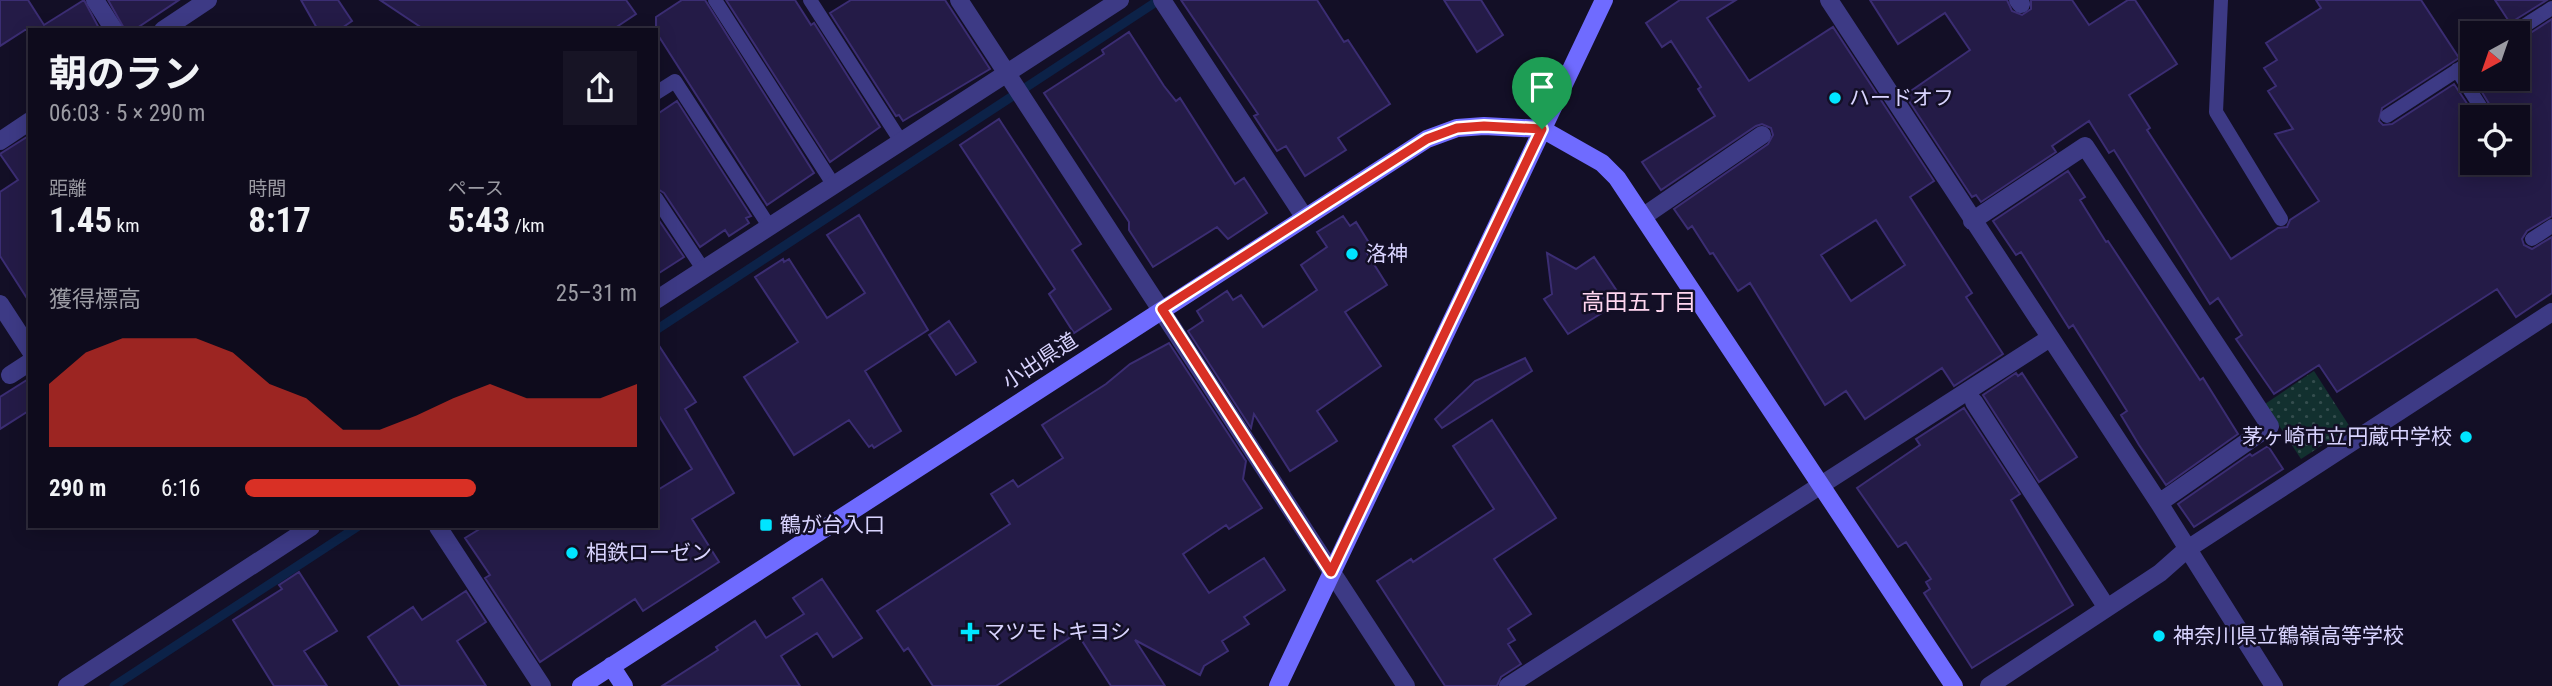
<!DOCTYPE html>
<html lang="ja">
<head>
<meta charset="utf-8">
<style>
  :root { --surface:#0e0b1c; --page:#171425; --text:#f1f3f6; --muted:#9b9ba3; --line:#2e2b3b; --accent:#d93025 }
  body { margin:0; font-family:"Roboto Condensed","Noto Sans JP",sans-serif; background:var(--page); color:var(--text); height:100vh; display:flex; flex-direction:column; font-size:26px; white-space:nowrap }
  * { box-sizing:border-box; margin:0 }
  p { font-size:23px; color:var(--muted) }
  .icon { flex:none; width:38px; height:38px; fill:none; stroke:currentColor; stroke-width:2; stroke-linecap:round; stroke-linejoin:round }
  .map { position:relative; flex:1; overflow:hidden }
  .sheet { position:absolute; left:28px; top:28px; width:630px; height:500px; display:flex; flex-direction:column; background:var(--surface); border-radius:0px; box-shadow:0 4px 18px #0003,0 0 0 2px var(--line) }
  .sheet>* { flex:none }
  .needle { width:46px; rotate:220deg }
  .controls { position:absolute; left:2460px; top:21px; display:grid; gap:14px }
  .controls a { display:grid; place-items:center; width:70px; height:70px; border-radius:0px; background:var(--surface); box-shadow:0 4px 18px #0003,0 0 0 2px var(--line); font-size:35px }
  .pin { position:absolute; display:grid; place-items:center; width:60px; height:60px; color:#fff; margin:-72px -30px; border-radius:50% 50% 50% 0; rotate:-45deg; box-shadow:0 0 7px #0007 }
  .pin .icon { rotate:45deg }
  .round { display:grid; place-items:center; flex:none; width:74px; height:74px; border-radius:0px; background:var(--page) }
  .overview { display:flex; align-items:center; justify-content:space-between; height:119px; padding:0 21px }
  h1 { font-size:38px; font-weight:700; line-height:52px }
  .metrics { display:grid; grid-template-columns:repeat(3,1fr); gap:10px; height:119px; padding:7px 21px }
  .metrics div { display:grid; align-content:center }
  .metrics b { font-size:35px; font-weight:700 }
  .metrics small { font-size:19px; font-weight:400 }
  .metrics p { font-size:19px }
  .chart { height:196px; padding:14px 21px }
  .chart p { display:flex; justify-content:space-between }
  .chart svg { width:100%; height:126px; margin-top:7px; fill:var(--accent); opacity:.7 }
  ul { padding:0 21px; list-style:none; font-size:23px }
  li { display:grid; grid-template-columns:112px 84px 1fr; align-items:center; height:52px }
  li i { height:18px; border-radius:9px; background:var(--accent) }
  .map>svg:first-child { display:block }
  .park { fill:url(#park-dots) }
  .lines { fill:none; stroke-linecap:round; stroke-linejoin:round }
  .stream { stroke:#0c2248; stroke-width:9 }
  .building { fill:#241b47; stroke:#3b2d73; stroke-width:2; fill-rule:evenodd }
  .lane { stroke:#3d3a85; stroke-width:14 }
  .street { stroke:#3d3a85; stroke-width:18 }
  .secondary { stroke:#6f6bff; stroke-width:18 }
  .route-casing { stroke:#fff; stroke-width:14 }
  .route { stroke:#d93025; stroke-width:9 }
  .poi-dot { fill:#00e5ff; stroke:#130f26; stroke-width:2.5 }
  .labels { text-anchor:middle; stroke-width:5; stroke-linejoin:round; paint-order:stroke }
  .poi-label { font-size:21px; fill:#d9d4ff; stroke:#130f26; text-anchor:start }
  .street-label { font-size:21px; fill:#d9d4ff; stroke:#130f26 }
  .neighbourhood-label { font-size:23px; fill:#ffd6f0; stroke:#130f26 }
</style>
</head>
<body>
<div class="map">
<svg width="2552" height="686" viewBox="0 0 2552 686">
  <defs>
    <pattern id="park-dots" width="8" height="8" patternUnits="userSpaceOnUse" patternTransform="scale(1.75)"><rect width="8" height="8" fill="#12302f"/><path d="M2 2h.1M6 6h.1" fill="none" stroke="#344d4e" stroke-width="1.8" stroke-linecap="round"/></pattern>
  </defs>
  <rect width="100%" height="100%" fill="#130f26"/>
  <path class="park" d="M2314,371L2350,427L2301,459L2265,404Z"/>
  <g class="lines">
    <path class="stream" d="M656,330L1159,0
      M114,686L357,527"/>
  </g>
  <path class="building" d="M0,0H28L44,25L84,0L100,30H25L0,46Z
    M108,0H179L134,30H125Z
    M301,0H338L352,21L339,30H318Z
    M380,0H626L636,14L612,30H425Z
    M682,0H705L814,173L767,205L656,32V17Z
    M726,0H795L811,25L814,23L880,127L830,162Z
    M851,0H945L990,69L903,121L899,115L896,116L830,13Z
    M1181,0H1317L1344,42L1348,40L1390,104L1338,138L1346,150L1305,176L1286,146L1277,151L1254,116L1258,114Z
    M1444,0H1481L1503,35L1477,52Z
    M1680,0H1736L1707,18L1749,81L1833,27L1934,181L1910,197L1972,293L1966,297L2003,354L1954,386L1942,368L1865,419L1846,391L1825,405L1750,283L1738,291L1713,253L1710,254L1692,226L1688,229L1674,209L1768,144L1773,135L1771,128L1762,124L1756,126L1661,190L1642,162L1715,116L1698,89L1701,87L1671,41L1662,47L1646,23ZM1876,220L1905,265L1851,301L1821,255Z
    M1870,0H2007L2012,11L2022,15L2031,9V0H2072L2089,25L2128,0H2135L2177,64L2129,95L2150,128L2147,130L2231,259L2278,228L2287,227L2290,220L2319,201L2275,134L2293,129L2268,91L2276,86L2264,68L2277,60L2266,43L2321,8L2316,0H2421L2459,58L2382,108L2379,121L2383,125L2392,124L2454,84L2476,117H2473V163H2508L2510,170L2517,174L2525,172L2528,167L2526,159L2518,154V117H2497L2474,79H2518V41L2552,19V216L2527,231L2522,239L2524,245L2532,249L2552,237V293L2516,317L2497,289L2337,392L2319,365L2274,394L2236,339L2242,335L2218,298L2210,304L2114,150L2109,153L2089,121L2052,146L2056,152L1981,202L1976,195L1972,197L1905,95L1970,50L1945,13L1898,44Z
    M2495,0H2547L2510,23Z
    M1129,32L1164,86L1176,101L1180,98L1235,184L1244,178L1267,213L1228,239L1217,227L1153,267L1129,230V222L1044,93L1104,54L1102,50Z
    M677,101L751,216L746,218L749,223L729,236L725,230L700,247L664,193L656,188V115Z
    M999,119L1081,244L1072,250L1111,309L1074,333L1049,294L1055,289L960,145Z
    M30,135V303L0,256V192L18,180L0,154Z
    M2068,171L2085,197L2080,200L2106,242L2108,241L2200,380L2203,378L2238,434L2166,485L2139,445L2121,415L2127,411L2073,325L2069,328L2021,252L2016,255L1993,221Z
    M859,215L928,330L865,371L901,431L874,448L872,445L869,447L849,420L794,455L744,377L798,342L755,277L783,259L784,262L789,259L827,318L865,293L827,235Z
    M656,216L684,257L656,275Z
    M1343,216L1350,226L1356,222L1371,246L1365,250L1387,285L1345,312L1381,366L1317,411L1337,441L1290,471L1254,414L1251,428L1188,331L1203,321L1197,311L1227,291L1233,300L1241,295L1263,327L1317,290L1301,265L1327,247L1317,232Z
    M1547,253L1576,269L1594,257L1623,300L1568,334L1544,299L1552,294Z
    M949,321L976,362L956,375L929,335Z
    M656,341L696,402L685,409L734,493L692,519L719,562L643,611L635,599L540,662L485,578L490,575L465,538L483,527H656V491L692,469L656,411Z
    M1169,343L1246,461L1243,479L1262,508L1229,529L1226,525L1183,554L1209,593L1264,558L1285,590L1244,617L1249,624L1222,641L1228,651L1204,666L1200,675L1135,640L1165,686H1111L1077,633L996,686H933L908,648L904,651L877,611L1010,524L991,494L1013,480L1018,487L1063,458L1042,425L1106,384L1130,364Z
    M1525,358L1532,371L1442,428L1435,419L1475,381Z
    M2016,373L2018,376L2022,373L2077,457L2039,482L1983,395Z
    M30,378V410L0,429V397Z
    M1964,408L2020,494L2011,500L2073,605L1972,668L1924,593L1930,589L1926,582L1931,579L1906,542L1898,547L1857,488L1920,445L1916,439Z
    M1492,420L1556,518L1494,559L1531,614L1508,629L1515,640L1508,644L1521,664L1501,677L1497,686H1445L1377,581L1411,559L1413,562L1494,509L1453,446Z
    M2268,446L2283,469L2194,527L2178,504L2250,454L2252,456Z
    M299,572L337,631L304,651L327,686H274L233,620L282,589L279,585Z
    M822,579L862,638L833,657L817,633L781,656L800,686H662L718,650L716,647L755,621L766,638L804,614L793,598Z
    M466,591L486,622L457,641L486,686H400L368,637L413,607L422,620Z"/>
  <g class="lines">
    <path class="lane" d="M715,0L833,184
      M810,0L900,140
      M2221,0L2216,112L2281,219
      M2513,33L2552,8
      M2457,70L2487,117
      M656,93L675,81L769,226
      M2387,116L2473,60
      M2517,163L2519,165
      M656,198L703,269
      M2532,239L2552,226"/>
    <path class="street" d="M95,0L114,30
      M959,0L1406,686
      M1162,0L1305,218
      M1829,0L2159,503L2274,686
      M2018,0L2021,4
      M163,30L208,0
      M0,141L30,121
      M1644,216L1762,135
      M1972,221L2085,146L2270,426L2159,503
      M656,300L1120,0
      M0,304L30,350
      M10,375L30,362
      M1974,402L2107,608
      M438,527L542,686
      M67,686L311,527
      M1508,686L2050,338
      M1989,686L2160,573L2186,550L2552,312"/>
    <path class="secondary" d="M611,666L624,686
      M581,686L1427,139L1457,128L1484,126L1542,129L1602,163L1617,178L1954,686
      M1278,686L1604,0"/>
  </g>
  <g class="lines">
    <defs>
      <path id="route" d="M1484,126L1542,129L1331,572L1162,309L1427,139L1457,128Z"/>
    </defs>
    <use href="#route" class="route-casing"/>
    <use href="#route" class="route"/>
  </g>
  <g class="poi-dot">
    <circle cx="1835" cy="98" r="7"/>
    <circle cx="1352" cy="254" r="7"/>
    <circle cx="2466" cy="437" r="7"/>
    <rect x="759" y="518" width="14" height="14" rx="3.5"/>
    <circle cx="572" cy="553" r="7"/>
    <path d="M966.5 621.5h7v7h7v7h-7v7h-7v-7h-7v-7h7z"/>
    <circle cx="2159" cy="636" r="7"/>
  </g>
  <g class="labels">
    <g class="poi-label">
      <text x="1849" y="105">ハードオフ</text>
      <text x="1366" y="261">洛神</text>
      <text x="2452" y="444" text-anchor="end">茅ヶ崎市立円蔵中学校</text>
      <text x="780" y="532">鶴が台入口</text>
      <text x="586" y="560">相鉄ローゼン</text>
      <text x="984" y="639">マツモトキヨシ</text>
      <text x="2173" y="643">神奈川県立鶴嶺高等学校</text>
    </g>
    <g class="street-label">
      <text transform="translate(1040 361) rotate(-33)" y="7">小出県道</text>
    </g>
    <g class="neighbourhood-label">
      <text x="1639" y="310">高田五丁目</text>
    </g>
  </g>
</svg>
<div class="controls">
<a><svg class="needle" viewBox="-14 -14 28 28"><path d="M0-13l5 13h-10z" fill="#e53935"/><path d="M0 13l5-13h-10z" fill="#9b9ba3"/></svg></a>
<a><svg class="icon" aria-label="locate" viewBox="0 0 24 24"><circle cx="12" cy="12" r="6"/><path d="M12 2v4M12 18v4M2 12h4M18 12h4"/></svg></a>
</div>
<div class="pin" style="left:1542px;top:129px;background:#1e9e55"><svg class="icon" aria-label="arrive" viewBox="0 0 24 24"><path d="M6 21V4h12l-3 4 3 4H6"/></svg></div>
<section class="sheet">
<div class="overview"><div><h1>朝のラン</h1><p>06:03 · 5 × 290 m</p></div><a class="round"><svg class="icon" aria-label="share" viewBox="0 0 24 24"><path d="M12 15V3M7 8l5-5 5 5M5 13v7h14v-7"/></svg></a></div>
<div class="metrics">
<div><p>距離</p><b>1.45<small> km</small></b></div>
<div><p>時間</p><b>8:17</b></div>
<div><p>ペース</p><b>5:43<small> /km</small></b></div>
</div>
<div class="chart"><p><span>獲得標高</span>25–31 m</p>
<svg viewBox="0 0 160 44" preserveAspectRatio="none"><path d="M0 44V22L10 11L20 6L30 6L40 6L50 11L60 22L70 27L80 38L90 38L100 33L110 27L120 22L130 27L140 27L150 27L160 22V44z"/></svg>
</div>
<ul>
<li><b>290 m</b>6:16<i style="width:59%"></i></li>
</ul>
</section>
</div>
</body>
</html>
